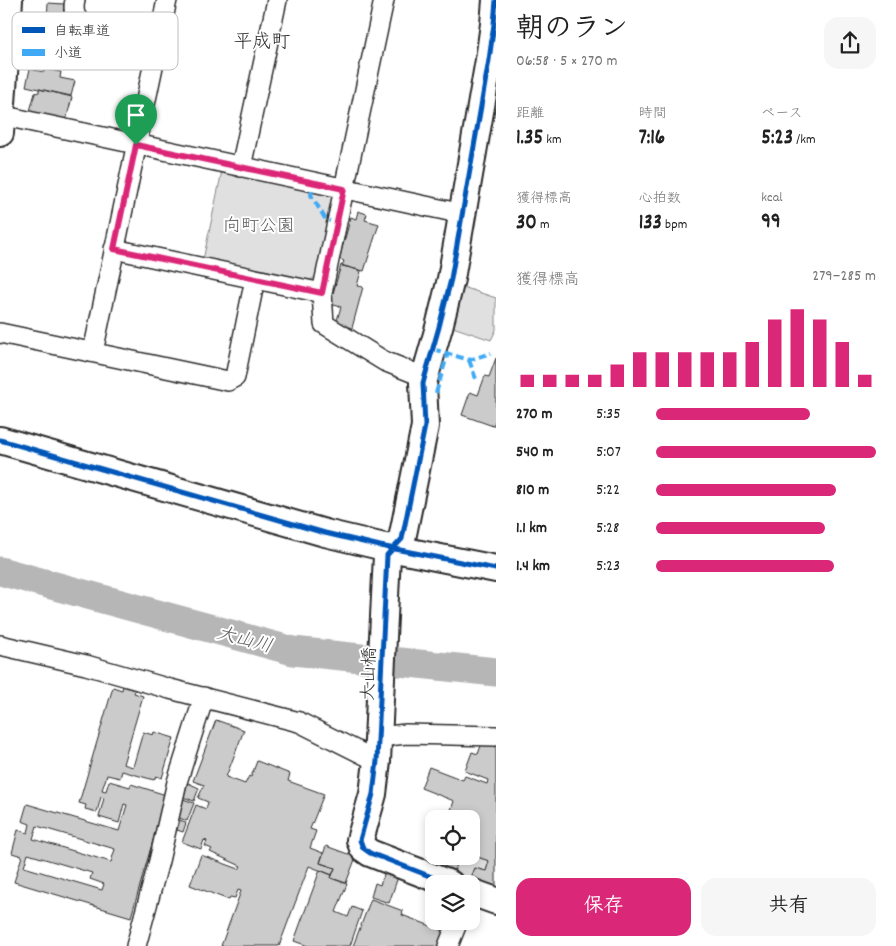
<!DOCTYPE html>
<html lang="ja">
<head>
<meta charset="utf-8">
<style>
  :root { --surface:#fff; --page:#f6f6f6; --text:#222; --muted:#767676; --accent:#db2777 }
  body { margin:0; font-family:Dekko,"Klee One",sans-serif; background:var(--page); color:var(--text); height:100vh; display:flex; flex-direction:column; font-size:19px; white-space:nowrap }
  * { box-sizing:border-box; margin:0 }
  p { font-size:16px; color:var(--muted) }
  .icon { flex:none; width:28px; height:28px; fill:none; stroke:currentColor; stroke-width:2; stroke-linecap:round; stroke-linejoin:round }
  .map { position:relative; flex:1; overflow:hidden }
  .side { display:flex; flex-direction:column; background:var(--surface); width:400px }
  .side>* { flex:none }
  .controls { position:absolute; left:425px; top:810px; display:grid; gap:10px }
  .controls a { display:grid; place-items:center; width:55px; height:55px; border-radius:10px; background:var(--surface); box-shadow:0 2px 8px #0003; font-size:25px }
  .pin { position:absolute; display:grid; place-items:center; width:42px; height:42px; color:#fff; margin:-51px -21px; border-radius:50% 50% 50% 0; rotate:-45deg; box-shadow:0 0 5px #0007 }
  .pin .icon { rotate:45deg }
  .round { display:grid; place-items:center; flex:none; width:52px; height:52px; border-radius:15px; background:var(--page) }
  .overview { display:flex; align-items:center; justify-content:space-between; height:85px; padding:0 20px }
  h1 { font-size:28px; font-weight:700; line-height:38px }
  .metrics { display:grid; grid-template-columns:repeat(3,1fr); gap:8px; height:85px; padding:5px 20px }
  .metrics div { display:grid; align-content:center }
  .metrics b { font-size:21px; font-weight:700 }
  .metrics small { font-size:14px; font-weight:400 }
  .metrics p { font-size:14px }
  .chart { height:140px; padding:10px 20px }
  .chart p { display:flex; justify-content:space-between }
  .chart svg { width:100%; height:90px; margin-top:5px; stroke:var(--accent); stroke-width:6 }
  .primary-button { display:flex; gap:10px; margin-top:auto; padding:10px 20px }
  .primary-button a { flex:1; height:58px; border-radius:15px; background:var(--accent); color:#fff; font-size:20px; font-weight:700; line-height:58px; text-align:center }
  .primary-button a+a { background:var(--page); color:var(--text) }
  ul { padding:0 20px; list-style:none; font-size:16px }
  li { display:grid; grid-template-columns:80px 60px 1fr; align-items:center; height:38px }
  li i { height:12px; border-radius:6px; background:var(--accent) }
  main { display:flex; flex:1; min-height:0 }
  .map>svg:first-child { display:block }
  .green { fill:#e0e0e0; stroke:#868686 }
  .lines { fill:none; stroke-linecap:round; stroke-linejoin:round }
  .river { stroke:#b6b6b6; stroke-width:29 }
  .building { fill:#cbcbcb; stroke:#2b2b2b; fill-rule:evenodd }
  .street-casing { stroke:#2b2b2b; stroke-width:22 }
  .secondary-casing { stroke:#2b2b2b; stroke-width:30 }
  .street { stroke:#fff; stroke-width:19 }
  .secondary { stroke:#fff; stroke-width:26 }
  .quiet { stroke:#3fa9f5; stroke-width:4; stroke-dasharray:8 4; stroke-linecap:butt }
  .cycleway-casing { stroke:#fff; stroke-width:8 }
  .cycleway { stroke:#0057b8; stroke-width:5 }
  .route-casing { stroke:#fff; stroke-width:10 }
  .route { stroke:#db2777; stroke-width:6 }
  .labels { text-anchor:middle; stroke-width:4; stroke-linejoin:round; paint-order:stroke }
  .park-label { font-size:18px; fill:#585858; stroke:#fff }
  .street-label { font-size:18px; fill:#2b2b2b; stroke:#fff }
  .neighbourhood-label { font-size:19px; fill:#2b2b2b; stroke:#fff }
  .water-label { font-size:19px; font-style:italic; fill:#5c5c5c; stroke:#fff }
  .key { fill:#fff; stroke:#bfbfbf; stroke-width:1 }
  .key-label { font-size:14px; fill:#2b2b2b }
</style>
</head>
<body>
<main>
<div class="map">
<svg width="496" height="946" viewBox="0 0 496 946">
  <rect width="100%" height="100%" fill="#fff"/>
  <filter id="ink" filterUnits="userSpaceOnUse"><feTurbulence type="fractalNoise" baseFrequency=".02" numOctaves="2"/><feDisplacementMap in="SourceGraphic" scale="10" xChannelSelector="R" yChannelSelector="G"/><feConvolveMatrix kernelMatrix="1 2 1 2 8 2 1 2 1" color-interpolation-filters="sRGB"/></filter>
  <g filter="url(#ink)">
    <path class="green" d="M222,171L329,194L334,203L319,275L307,282L203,260Z
      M460,286L496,298V330L491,340L447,325Z
      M471,845L475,846L472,855L489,861L486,871L475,868L470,880L453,874L459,856H471Z"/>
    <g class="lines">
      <path class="river" d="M0,571L293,651L496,672"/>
    </g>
    <path class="building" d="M48,3L64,4L62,31L71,33L63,63L55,61L57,57L31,50L37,26H44V20L47,21Z
      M30,69L44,72L45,69L61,72L60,78L75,81L71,96L26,86Z
      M39,89L72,97L66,121L33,114V112L30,111L35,93L39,92Z
      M358,211L367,214L365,220L379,224L364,271L342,266L344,261L339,259L351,217L356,219Z
      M341,265L361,271L357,286L363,287L352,328L336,323L341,307L330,304Z
      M496,358V419L493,426L462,415L470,392L478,395L485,376L489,377Z
      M123,686L135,690L134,693L143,696L123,764L133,767L143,732L153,735L154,732L174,738L162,778L156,776L154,780L122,771L120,778L107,775L102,790L106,791L109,781L130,787L131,784L166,795L131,917L14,882L22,856L12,853L18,830L28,833L30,824L22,821L27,804L119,831L127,805L124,804L119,823L99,817L104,798L101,797L97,812L85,809L86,805L79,803L113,687L122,690ZM37,826L115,849L111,862L33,839ZM28,854L92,873L90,879L104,884L102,890L24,867Z
      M216,720L244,730L226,777L245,784L249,776L251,777L257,761L290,774L288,781L324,794L310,829L316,831L310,848L323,853L320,863L335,868L332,875L309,866L279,946H221L241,891L238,890L235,898L230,897L229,900L190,885L201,855L239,869L241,866L210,852L212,849L205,846L207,841L204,840L201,849L182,842L196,805L206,809L208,802L198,798L204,785L193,781Z
      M491,742L496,744V890L470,880L475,868L486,871L489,861L472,855L475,846L471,845V819H448L454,801L421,788L429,767L463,780L465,776L487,784L488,780L465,771L472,752L478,754L482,743L490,746Z
      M188,783L199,788L194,801L183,797Z
      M183,799L194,803L187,821L177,817Z
      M180,820L186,823L183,832L177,830Z
      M326,846L356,857L346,883L331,878L335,868L320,863Z
      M434,856H459L453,874L431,866Z
      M320,870L332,875L331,878L347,884L336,912L348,917L352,907L362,911L350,946H308L294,941Z
      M385,872L398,877L389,903L371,897L375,883L380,885Z
      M371,899L403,911L402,915L444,931L439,946H353Z"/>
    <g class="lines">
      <defs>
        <path id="street" d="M75,0C72,13 76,21 88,27L158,42
          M0,115L463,214
          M241,167L277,0
          M114,249L322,293L384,0
          M322,293L324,324L384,361L424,377
          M0,333L228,381L235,377L255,279
          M93,352L167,0
          M0,645L86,665L170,689L299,722L377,761
          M379,737L406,734L496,736
          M136,946L159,861L177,782L204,697
          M448,946L458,921"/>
        <path id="secondary" d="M0,133L9,0
          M0,440L325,533L380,546L496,569
          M450,884L370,853L363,848L360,840L373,794L377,761L387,555L402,539L425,426L423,383L439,327L451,279L489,60L494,24L496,0
          M471,892L496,901"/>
      </defs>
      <use href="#street" class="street-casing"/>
      <use href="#secondary" class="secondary-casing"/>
      <use href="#street" class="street"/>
      <use href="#secondary" class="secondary"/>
      <path class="quiet" d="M312,191L311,195L326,220L330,221
        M433,349L469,360L491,353
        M469,360L476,379
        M436,393L448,353"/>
      <defs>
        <path id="cycleway" d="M0,440L325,533L380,546L496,569
          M450,884L370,853L363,848L360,840L373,794L377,761L387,555L402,539L425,426L423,383L439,327L451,279L489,60L494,24L496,0"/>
      </defs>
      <use href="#cycleway" class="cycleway-casing"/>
      <use href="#cycleway" class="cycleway"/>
    </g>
  </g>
  <g class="lines" filter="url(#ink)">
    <defs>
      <path id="route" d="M136,145L344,189L322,293L114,249Z"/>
    </defs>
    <use href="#route" class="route-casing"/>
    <use href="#route" class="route"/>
  </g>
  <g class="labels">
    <g class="park-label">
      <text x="259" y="231">向町公園</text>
    </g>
    <g class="street-label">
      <text transform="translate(368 674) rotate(-88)" y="6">大山橋</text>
    </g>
    <g class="neighbourhood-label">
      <text x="262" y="47">平成町</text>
    </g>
    <g class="water-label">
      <text transform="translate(245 638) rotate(15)" y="7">大山川</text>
    </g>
  </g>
  <rect x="12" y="12" width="166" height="58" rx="8" class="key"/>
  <rect x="22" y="27" width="23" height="6" fill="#0057b8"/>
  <rect x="22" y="49" width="23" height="7" fill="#3fa9f5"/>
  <g class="key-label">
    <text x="54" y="35">自転車道</text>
    <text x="54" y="57">小道</text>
  </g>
</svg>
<div class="controls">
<a><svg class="icon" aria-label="locate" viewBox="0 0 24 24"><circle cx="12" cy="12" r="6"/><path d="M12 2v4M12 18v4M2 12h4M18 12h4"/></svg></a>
<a><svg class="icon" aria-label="layers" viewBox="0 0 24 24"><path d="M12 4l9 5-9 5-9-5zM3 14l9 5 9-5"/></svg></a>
</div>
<div class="pin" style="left:136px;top:145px;background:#1e9e55"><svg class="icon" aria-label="arrive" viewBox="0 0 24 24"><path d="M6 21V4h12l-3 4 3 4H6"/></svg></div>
</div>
<section class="side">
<div class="overview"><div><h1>朝のラン</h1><p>06:58 · 5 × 270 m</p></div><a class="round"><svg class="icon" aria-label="share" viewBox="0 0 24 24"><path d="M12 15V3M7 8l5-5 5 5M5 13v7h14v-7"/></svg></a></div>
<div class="metrics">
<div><p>距離</p><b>1.35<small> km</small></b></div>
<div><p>時間</p><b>7:16</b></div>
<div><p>ペース</p><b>5:23<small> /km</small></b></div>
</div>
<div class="metrics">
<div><p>獲得標高</p><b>30<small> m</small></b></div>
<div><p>心拍数</p><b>133<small> bpm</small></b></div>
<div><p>kcal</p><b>99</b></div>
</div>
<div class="chart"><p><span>獲得標高</span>279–285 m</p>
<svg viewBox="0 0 160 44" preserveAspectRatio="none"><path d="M5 44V38M15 44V38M25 44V38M35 44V38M45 44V33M55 44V27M65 44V27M75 44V27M85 44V27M95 44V27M105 44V22M115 44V11M125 44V6M135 44V11M145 44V22M155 44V38"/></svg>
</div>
<ul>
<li><b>270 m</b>5:35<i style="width:70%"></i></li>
<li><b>540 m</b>5:07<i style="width:100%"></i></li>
<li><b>810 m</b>5:22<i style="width:82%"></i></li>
<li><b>1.1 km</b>5:28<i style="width:77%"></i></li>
<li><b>1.4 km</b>5:23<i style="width:81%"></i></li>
</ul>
<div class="primary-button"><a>保存</a><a>共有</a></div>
</section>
</main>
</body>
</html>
